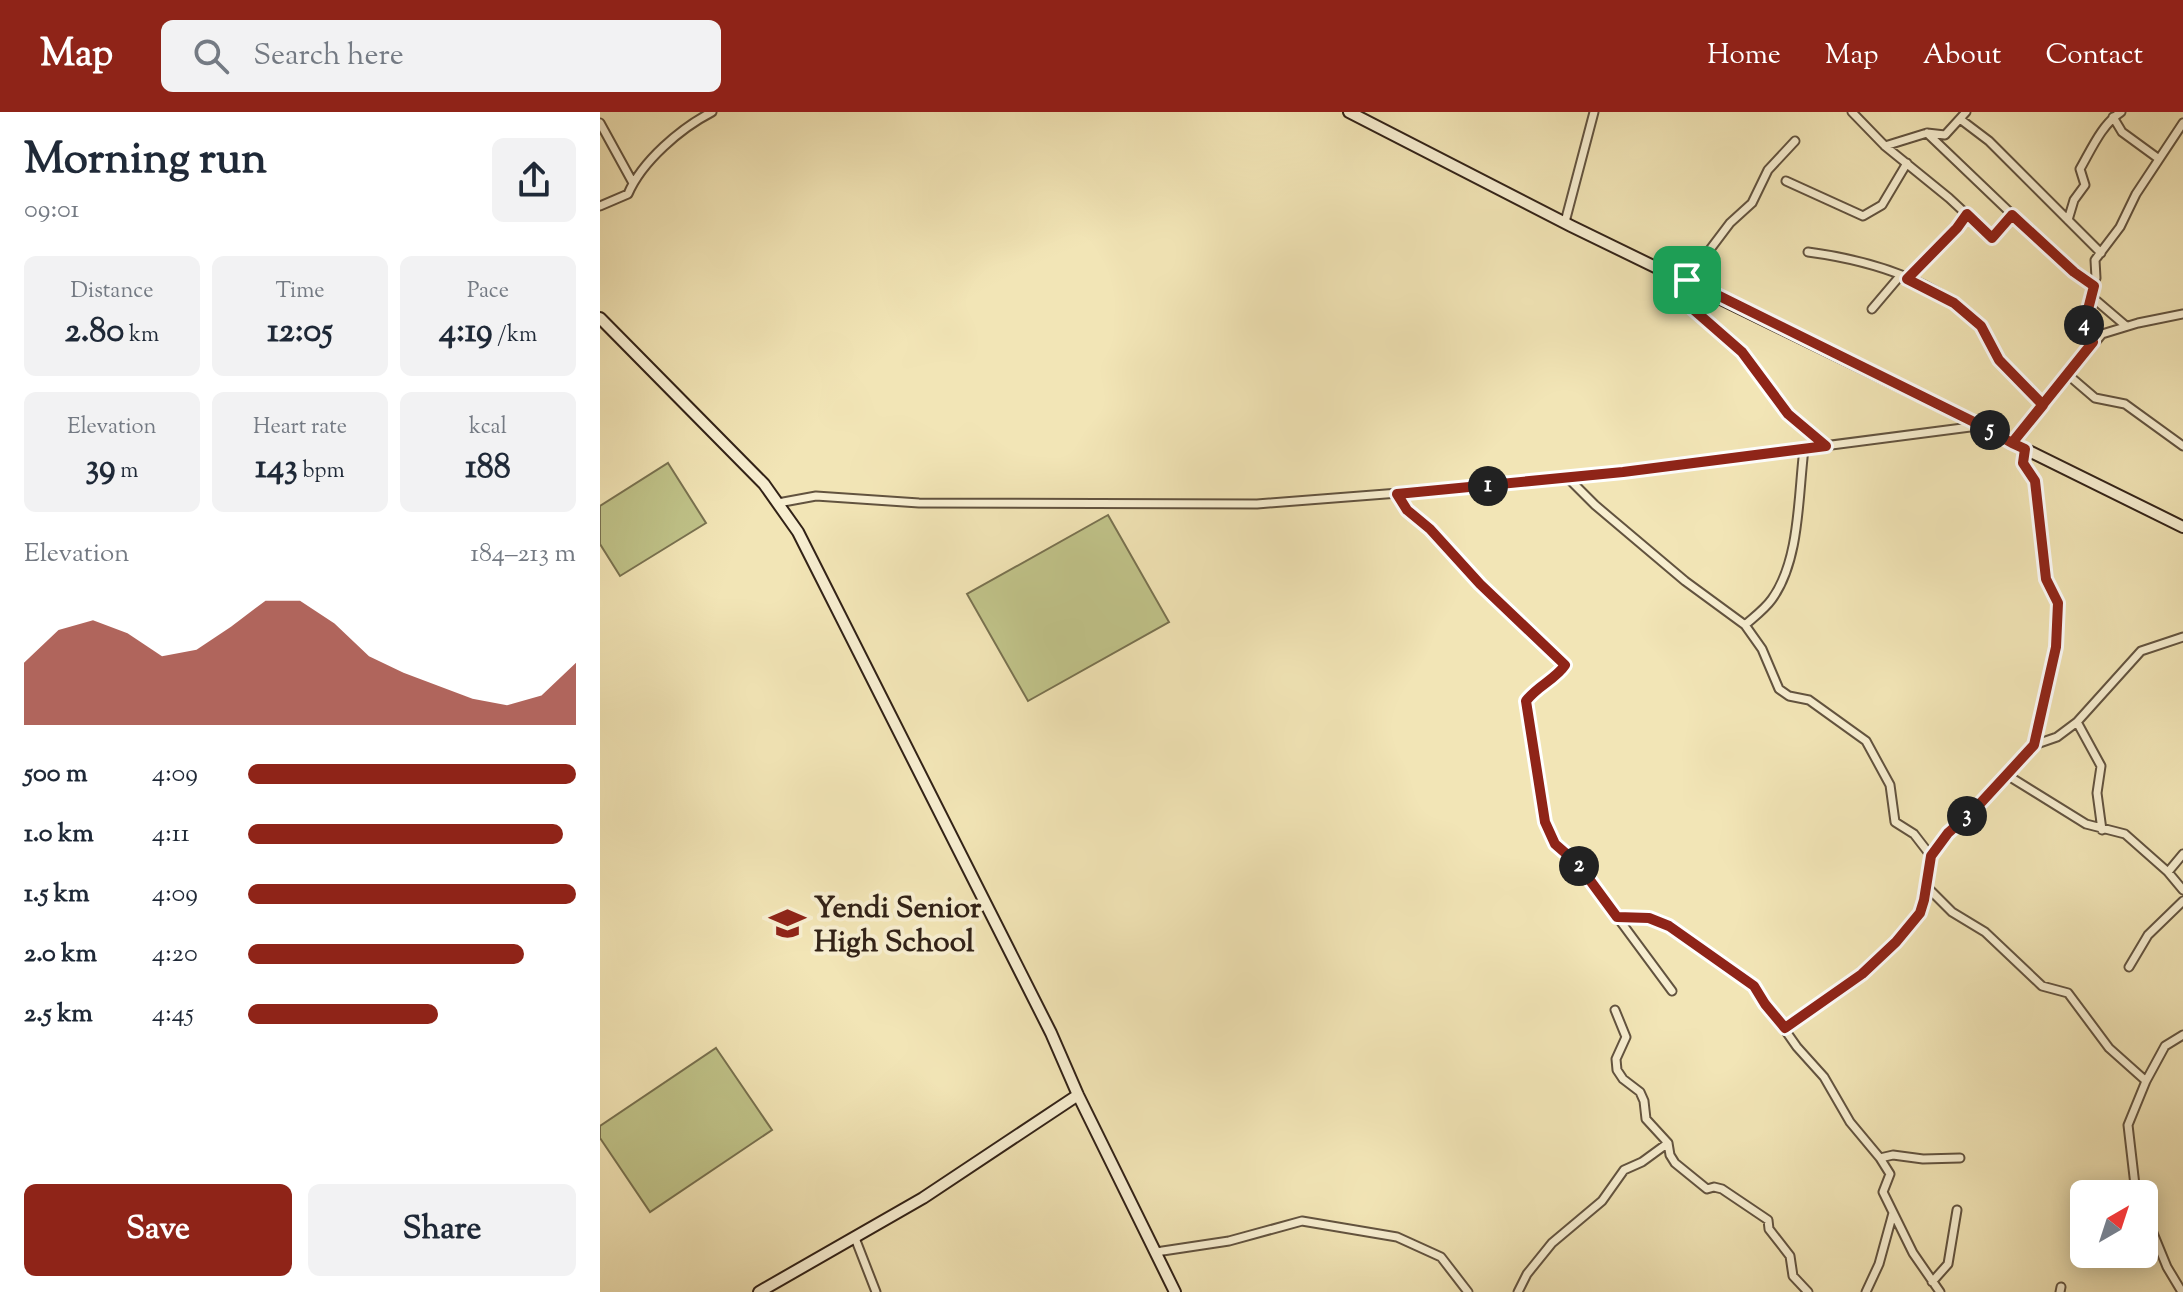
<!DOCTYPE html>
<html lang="en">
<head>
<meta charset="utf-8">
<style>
  :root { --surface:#fff; --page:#f2f2f3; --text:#1f2937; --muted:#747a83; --accent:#8f2418 }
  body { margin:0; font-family:"Sorts Mill Goudy",serif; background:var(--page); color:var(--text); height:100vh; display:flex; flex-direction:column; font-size:30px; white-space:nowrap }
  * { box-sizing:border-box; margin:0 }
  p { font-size:26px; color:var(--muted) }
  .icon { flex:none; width:44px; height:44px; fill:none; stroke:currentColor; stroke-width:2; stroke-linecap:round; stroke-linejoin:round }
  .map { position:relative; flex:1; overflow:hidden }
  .drawer { display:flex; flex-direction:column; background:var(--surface); width:600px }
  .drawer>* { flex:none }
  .needle { width:52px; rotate:39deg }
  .tools { position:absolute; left:1470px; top:1068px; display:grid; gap:16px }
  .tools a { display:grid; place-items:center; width:88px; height:88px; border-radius:12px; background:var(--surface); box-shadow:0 4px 20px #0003; font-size:40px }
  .pin { position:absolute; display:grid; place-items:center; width:68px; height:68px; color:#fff; margin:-34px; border-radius:16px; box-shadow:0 4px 12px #0006 }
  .km { position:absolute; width:40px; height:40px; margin:-20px; border-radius:50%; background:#222; color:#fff; font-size:22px; line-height:40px; text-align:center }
  .round { display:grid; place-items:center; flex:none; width:84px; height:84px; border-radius:12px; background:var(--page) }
  .overview { display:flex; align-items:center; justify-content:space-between; height:136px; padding:0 24px }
  h1 { font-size:44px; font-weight:700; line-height:60px }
  .figures { display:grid; grid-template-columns:repeat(3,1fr); gap:12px; height:136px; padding:8px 24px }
  .figures div { display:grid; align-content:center; border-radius:12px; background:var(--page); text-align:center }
  .figures b { font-size:34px; font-weight:700 }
  .figures small { font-size:22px; font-weight:400 }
  .figures p { font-size:22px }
  .chart { height:224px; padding:16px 24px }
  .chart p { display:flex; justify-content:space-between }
  .chart svg { width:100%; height:144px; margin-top:8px; fill:var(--accent); opacity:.7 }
  .primary-button { display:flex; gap:16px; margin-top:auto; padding:16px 24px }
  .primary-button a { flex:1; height:92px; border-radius:12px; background:var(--accent); color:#fff; font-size:32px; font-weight:700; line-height:92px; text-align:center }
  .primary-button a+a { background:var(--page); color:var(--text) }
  ul { padding:0 24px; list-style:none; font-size:26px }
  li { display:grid; grid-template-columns:128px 96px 1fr; align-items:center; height:60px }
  li i { height:20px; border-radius:10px; background:var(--accent) }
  header { display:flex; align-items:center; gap:48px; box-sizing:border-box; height:112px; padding:0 40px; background:var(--accent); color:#fff }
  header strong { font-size:38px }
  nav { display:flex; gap:44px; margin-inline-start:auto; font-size:28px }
  .search { width:560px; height:72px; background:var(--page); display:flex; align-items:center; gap:20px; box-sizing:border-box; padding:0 28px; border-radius:12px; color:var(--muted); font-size:30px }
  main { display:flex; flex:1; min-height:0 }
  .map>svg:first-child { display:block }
  .garden { fill:#c0c389; stroke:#797250; stroke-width:2 }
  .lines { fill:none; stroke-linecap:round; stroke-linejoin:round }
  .street-casing { stroke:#62533f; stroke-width:11 }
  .secondary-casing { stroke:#322217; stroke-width:14 }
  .street { stroke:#f7eed0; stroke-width:7 }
  .secondary { stroke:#f7eed0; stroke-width:10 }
  .route-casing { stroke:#fff; stroke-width:16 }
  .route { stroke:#8f2418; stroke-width:10 }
  .labels { text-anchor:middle; stroke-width:8; stroke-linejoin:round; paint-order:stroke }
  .poi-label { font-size:30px; font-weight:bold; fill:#322217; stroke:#f7eed0; text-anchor:start }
</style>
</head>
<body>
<header>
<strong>Map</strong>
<div class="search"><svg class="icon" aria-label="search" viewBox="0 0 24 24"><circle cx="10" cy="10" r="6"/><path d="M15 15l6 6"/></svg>Search here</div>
<nav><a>Home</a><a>Map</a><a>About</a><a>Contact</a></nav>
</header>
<main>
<section class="drawer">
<div class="overview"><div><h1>Morning run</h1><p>09:01</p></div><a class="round"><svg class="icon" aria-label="share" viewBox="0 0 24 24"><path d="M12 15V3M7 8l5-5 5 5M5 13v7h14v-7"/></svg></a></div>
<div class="figures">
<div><p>Distance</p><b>2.80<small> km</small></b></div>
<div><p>Time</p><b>12:05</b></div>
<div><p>Pace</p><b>4:19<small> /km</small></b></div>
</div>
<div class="figures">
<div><p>Elevation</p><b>39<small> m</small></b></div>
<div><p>Heart rate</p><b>143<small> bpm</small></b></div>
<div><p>kcal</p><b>188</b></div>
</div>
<div class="chart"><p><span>Elevation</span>184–213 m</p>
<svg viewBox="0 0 160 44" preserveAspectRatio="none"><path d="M0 44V25L10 15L20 12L30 16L40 23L50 21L60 14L70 6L80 6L90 13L100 23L110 28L120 32L130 36L140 38L150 35L160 25V44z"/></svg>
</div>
<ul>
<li><b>500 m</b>4:09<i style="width:100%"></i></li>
<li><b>1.0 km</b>4:11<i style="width:96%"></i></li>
<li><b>1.5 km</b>4:09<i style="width:100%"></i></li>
<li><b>2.0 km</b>4:20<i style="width:84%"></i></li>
<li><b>2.5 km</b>4:45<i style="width:58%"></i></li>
</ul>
<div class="primary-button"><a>Save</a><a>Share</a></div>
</section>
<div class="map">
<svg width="1583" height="1180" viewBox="0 0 1583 1180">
  <rect width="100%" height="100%" fill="#f2e5b6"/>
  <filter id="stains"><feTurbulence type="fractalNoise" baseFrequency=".0025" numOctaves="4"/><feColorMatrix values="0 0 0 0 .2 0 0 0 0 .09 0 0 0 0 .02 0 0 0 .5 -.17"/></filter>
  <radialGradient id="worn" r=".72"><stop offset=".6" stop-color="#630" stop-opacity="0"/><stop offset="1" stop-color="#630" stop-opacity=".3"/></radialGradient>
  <path class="garden" d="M68,351L106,411L20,464L0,432V394Z
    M508,403L569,510L428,589L367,482Z
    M116,936L172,1018L50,1100L0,1026V1014Z"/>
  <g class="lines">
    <defs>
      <path id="street" d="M1252,0L1285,34L1349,86L1392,126L1412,103
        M1513,5L1522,20L1559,47
        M1360,7L1389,29L1501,141
        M0,11L33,71
        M1327,21L1444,133L1494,174
        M1195,29L1168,58L1152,91L1130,111L1087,168L1082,179L1086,191L1142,240L1188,302L1226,334
        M1285,34L1327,21L1345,23L1366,0
        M1186,69L1263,104L1282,93L1307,51
        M0,94L28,82C42,49 81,16 112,0
        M1468,108L1474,88L1485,73L1480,57C1491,38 1502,12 1521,0
        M965,110L994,0
        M1208,140C1268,148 1334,167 1378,211C1387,221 1390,237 1399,248C1412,265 1429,278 1443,293
        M1307,167L1357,116L1367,102
        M1492,185L1526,214
        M1272,197L1300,164
        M1493,230L1484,213L1496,166L1495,148L1520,115L1536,82L1583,11
        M1467,262L1495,286L1525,292L1583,334
        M1412,331L1502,222L1538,211L1583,202
        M1425,337L1423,351L1435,369L1446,467L1458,491L1456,535L1434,633
        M968,366L995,393L1085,469L1145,513L1162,537L1179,577L1189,584L1209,588L1266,629L1290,673L1295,710L1314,722L1331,744
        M797,382L807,398L830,417L880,472L965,553C956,567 937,575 926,589L945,710L955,732L978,752L1072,879
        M178,391L216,384L319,391L657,392L863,376L1023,360L1378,314
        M1145,513C1154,505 1165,497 1172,487C1200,448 1198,385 1204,337
        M1477,610L1501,654L1497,681L1502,718
        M1407,663L1486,712L1525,722L1568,760L1583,778
        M1568,760L1583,742
        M1327,775L1352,800L1385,820L1442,874L1468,881L1509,936L1546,969L1528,1013L1536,1082
        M1017,805L1049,806L1069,814L1154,874L1197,935L1224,965L1250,1010L1280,1046L1293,1043L1323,1047L1360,1046
        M1529,855L1548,823L1583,789
        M1015,898L1026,925L1016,947L1017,958L1023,967L1040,980L1044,989L1046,1007L1068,1031L1070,1043L1075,1051L1107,1077L1114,1075L1122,1077L1168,1108L1169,1117L1190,1144L1193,1164L1208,1180
        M1185,916L1262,862L1296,830L1320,801L1324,788L1331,744L1348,721L1376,696L1434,633L1457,625L1477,610L1541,539L1583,525
        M1546,969L1565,934L1583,923
        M1280,1046L1290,1062L1283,1080L1313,1141L1340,1180
        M1544,1099L1567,1155L1582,1180
        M255,1126L276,1180
        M556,1140L629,1129L702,1109L797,1125L841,1145L868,1180
        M1332,1170L1348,1152L1357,1098
        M918,1180L927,1162L952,1131L1002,1089L1024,1058L1042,1050L1068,1031
        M1266,1180L1279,1152L1293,1101
        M1460,1180L1461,1175"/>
      <path id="secondary" d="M749,0L971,114L1382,314L1425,337L1583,415
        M0,206L164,372L198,420L451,921L478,983L575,1180
        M159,1180L323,1086L478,983"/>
    </defs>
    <use href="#street" class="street-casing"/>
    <use href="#secondary" class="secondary-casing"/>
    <use href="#street" class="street"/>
    <use href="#secondary" class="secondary"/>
  </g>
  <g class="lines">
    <defs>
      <path id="route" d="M1087,168L1082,179L1086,191L1142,240L1188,302L1226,334L1023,360L797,382L807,398L830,417L880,472L965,553C956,567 937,574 926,589L945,710L955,732L978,752L1017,805L1049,806L1069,814L1154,874L1165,892L1185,916L1262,862L1296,830L1320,801L1324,788L1331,744L1348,721L1376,696L1434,633L1456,535L1458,491L1446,467L1435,369L1423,351L1425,337L1412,331L1493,230L1484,213L1494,174L1474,160L1412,103L1392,126L1367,102L1357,116L1307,167L1354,191L1381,214L1399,248L1443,293L1412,331L1382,314L1087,168"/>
    </defs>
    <use href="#route" class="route-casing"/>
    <use href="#route" class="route"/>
  </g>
  <defs>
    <symbol id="school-bare" viewBox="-9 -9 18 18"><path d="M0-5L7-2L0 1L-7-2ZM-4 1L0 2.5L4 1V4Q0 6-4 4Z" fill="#8f2418" stroke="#f7eed0" stroke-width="2.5" paint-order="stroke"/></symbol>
  </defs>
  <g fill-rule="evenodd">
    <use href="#school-bare" x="162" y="786" width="51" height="51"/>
  </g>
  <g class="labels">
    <g class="poi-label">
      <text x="214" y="805">Yendi Senior<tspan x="214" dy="34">High School</tspan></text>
    </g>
  </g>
  <rect width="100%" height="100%" filter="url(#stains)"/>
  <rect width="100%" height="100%" fill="url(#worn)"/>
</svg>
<div class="tools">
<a><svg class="needle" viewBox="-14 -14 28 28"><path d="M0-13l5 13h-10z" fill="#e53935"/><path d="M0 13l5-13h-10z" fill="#747a83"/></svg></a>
</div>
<div class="pin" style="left:1087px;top:168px;background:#1e9e55"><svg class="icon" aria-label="arrive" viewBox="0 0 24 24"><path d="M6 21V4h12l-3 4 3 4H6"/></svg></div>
<b class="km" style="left:888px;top:374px">1</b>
<b class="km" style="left:979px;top:754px">2</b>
<b class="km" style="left:1367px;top:704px">3</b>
<b class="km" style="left:1484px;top:213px">4</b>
<b class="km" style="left:1390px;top:318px">5</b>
</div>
</main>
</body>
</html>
